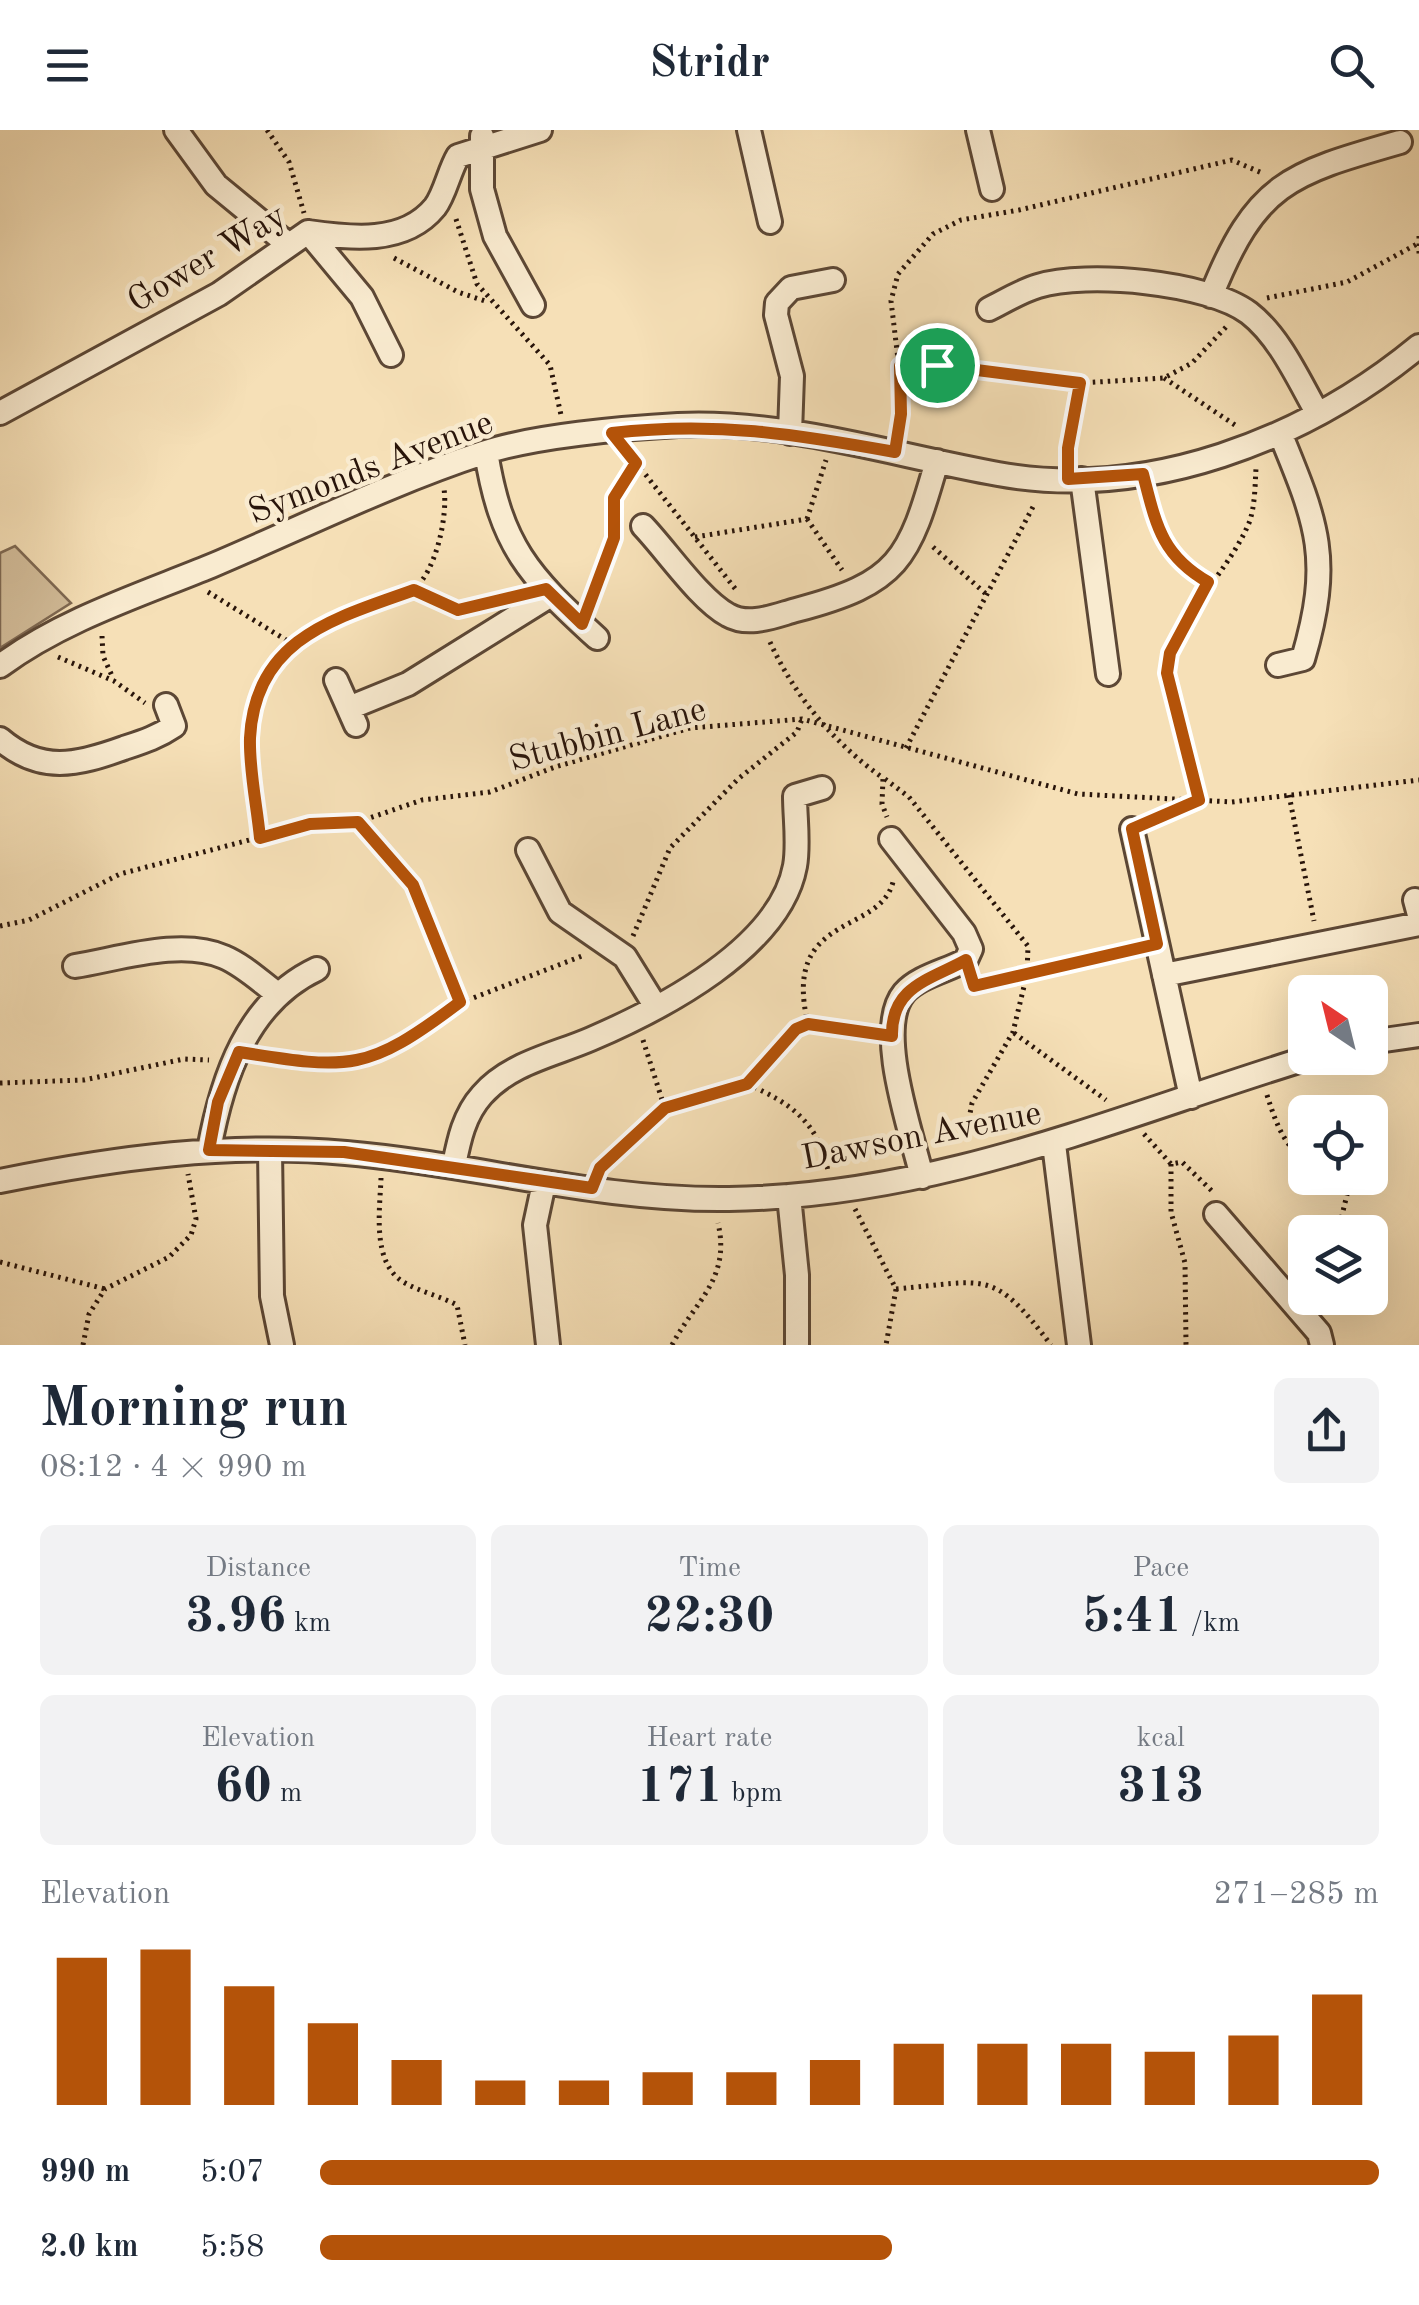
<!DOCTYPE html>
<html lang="en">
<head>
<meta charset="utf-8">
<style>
  :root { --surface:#fff; --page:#f2f2f3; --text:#1f2937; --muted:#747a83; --accent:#b45309 }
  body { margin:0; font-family:"Old Standard TT",serif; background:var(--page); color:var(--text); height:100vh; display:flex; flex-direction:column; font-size:38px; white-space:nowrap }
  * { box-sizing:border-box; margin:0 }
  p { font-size:32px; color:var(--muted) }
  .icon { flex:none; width:55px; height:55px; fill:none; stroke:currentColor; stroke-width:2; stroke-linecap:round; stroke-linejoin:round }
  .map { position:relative; height:1215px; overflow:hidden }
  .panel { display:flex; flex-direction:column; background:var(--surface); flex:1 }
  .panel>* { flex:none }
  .needle { width:65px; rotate:325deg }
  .fabs { position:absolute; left:1288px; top:845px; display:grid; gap:20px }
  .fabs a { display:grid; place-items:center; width:100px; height:100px; border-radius:15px; background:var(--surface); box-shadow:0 10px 40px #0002; font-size:50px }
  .pin { position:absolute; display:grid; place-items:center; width:85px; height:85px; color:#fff; margin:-42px; border:5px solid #fff; border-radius:50%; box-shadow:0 2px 10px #0007 }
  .round { display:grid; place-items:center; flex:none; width:105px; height:105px; border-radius:15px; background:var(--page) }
  .head { display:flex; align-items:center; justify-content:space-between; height:170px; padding:0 40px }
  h1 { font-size:55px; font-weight:600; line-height:75px }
  .stats { display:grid; grid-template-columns:repeat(3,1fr); gap:15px; height:170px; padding:10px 40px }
  .stats div { display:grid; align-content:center; border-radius:15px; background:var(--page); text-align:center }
  .stats b { font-size:50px; font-weight:600 }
  .stats small { font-size:28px; font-weight:400 }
  .stats p { font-size:28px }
  .chart { height:280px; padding:20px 40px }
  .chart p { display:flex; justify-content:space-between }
  .chart svg { width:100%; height:180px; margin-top:10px; stroke:var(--accent); stroke-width:6 }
  ul { padding:0 40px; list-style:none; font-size:32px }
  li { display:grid; grid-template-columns:160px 120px 1fr; align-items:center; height:75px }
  li i { height:25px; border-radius:12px; background:var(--accent) }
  header { display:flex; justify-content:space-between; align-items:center; height:130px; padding:0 40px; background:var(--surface); font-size:45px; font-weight:600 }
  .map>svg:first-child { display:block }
  .green { fill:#d3bd9a; stroke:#7e6852; stroke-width:2.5 }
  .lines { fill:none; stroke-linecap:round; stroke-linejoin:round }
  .street-casing { stroke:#5c4735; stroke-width:28 }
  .path { stroke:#28140a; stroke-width:5; stroke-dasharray:2.5 5; stroke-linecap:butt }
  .street { stroke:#f9ebd0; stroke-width:22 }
  .route-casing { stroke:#fff; stroke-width:20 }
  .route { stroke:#b45309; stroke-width:12 }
  .labels { text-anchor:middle; stroke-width:9; stroke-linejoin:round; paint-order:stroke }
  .street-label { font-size:35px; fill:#28140a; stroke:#f9ebd0 }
</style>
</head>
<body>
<header><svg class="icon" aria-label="menu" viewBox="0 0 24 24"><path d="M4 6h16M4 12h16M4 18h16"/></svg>Stridr<svg class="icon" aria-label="search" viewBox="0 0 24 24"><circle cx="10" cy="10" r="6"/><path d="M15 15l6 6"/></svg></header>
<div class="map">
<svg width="1419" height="1215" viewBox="0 0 1419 1215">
  <rect width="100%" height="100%" fill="#f6e0b7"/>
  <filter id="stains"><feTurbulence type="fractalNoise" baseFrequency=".002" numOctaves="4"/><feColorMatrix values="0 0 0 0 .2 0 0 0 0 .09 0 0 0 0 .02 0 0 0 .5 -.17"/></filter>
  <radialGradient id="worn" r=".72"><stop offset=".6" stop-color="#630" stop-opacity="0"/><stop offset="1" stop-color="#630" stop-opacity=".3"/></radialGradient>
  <path class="green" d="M15,416L71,473L0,518V423Z"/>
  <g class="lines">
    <defs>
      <path id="street" d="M176,0L216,55L289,115
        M749,0L770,92
        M978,0L992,59
        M482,6V59L495,106L533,175
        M308,102L362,167L391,225
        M1211,166C1256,53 1288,44 1400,12
        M989,179C1005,171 1021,161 1038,156C1086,141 1208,152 1249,183C1280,207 1299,251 1318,284
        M0,283L219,164L308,102C350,108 404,115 435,77C445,64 449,41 458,26L540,0
        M790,303L792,246L776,185L777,173L791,158L833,150
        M486,322C501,416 528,445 597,508
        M1082,349L1108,544
        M643,396C666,420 700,470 728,485C749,497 774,486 796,480C899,453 909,430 937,331
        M1278,535L1303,529C1332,430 1318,395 1280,303
        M0,536C62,490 140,465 211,436C301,398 391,353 483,323C533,306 624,298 678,295C786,290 892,325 998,344C1147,371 1305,310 1419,216
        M336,550L356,595
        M349,578L408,554L551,465
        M0,609C41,644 77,635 124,618C142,612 158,607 174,596L166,575
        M1132,699L1191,967
        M891,709L964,803L971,819L966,830C947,841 919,846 904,863C874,899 912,1004 922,1047
        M528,720L560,782L625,827L656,877
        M1415,770L1419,785
        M75,836C119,829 181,808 224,827C243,835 260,851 276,863
        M1164,845L1419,794
        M1370,912L1419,905
        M1054,1014L1079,1215
        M209,1020C222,948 247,872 317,839
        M270,1020L272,1166L282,1215
        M454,1035C459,1010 464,985 482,965C510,933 554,925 591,909C661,879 780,818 795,736C799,714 795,688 795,666L822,658
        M0,1051C114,1028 230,1012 346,1023C474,1034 600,1071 729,1069C938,1066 1113,988 1308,928
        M544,1053L535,1095L548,1215
        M789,1066L797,1145V1215
        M1216,1084L1319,1203L1322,1215"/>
    </defs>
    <use href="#street" class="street-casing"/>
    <path class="path" d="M267,0L289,32L304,83
      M456,89L477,154L550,235L561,285
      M1419,106V124
      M394,128L458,162L488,172
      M1267,168L1347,152L1417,114
      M899,237L999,239L1080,253L1164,248L1192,233L1226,197
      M1164,248L1238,297
      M898,300L899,237L891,171L898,144L933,104L961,90L1019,80L1232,30L1262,43
      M627,321L737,461
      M1068,329L1080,253
      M1149,366C1160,405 1172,431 1208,452
      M807,389L842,440
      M807,389L826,330
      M695,407L807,389
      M933,417L986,464
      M414,459L459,480L490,473
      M208,462L291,513
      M591,470L614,408L615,368L636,333
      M102,506L103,526L113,548
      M770,512C795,567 835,614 883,648L882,674L887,687
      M58,527L114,551L145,573
      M906,618L1035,373
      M885,649L909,667L1028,816L1027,844L1013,902L972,973L965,1010
      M1289,665L1314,791
      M1153,690L1199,670L1167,543C1177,484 1227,445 1249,393C1255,377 1255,356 1256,338
      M358,692L413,755L460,873
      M261,708C256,663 244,614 258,570C277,511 323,492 377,473C388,469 404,466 413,460C436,442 448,386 444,359
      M0,796L29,790L120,744L310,694L358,692L422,670L490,662L555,637L690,598L802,589L1078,664L1232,672L1419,650
      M633,806L670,718L738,649L797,602L802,589
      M973,851L974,855L1135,819
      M808,894C781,782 879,806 893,752
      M1014,903L1106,970
      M643,910L665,979
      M260,926L334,935L360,933L428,897L460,873L582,826
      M0,953L84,950L184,929L209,930
      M747,954L797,899L808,894L873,903
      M1267,965C1275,990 1283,1015 1305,1030
      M1144,1004L1171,1034L1182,1032L1212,1061
      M1171,1034V1082L1185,1133L1186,1215
      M601,1037L665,979L747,954C791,973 818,992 828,1041
      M381,1048C380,1080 371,1134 405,1153C421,1162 440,1166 457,1175L465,1215
      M855,1079L896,1159L886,1215
      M1338,1102L1351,1048
      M0,1132L105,1159
      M896,1159C987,1151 993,1138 1051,1215
      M83,1215L89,1184L105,1159L169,1127L191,1105L196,1089L188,1044
      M672,1215C695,1171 731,1149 718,1093"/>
    <use href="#street" class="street"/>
  </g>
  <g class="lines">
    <defs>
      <path id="route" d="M937,235L1080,253L1068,318V349L1143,344C1156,394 1161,425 1208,452L1170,523L1167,543L1199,670L1132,699L1157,814L974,856L966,830C930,850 891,856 892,906L808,894L796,899L747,954L665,978L600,1038L592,1058L344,1022L209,1020L218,972L239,922C351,940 367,942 460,872L413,755L358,692L310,694L260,708C257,676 249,640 250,608C255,508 336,488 414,460L458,480L546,459L582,494L614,408V368L636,333L612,303C714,291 796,304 895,322L901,284L900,236Z"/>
    </defs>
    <use href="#route" class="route-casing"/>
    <use href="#route" class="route"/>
  </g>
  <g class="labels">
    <g class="street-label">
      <text transform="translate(206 127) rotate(-31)" y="12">Gower Way</text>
      <text transform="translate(370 336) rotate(-21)" y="12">Symonds Avenue</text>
      <text transform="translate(607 603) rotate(-15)" y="12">Stubbin Lane</text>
      <text transform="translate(921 1004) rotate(-11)" y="12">Dawson Avenue</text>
    </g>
  </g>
  <rect width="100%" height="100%" filter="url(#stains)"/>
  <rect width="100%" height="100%" fill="url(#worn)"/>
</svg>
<div class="fabs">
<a><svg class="needle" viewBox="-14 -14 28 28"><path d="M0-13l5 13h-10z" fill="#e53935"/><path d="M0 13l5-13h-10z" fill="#747a83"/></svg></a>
<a><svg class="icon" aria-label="locate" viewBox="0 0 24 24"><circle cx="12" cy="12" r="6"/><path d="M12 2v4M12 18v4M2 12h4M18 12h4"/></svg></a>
<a><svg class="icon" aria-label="layers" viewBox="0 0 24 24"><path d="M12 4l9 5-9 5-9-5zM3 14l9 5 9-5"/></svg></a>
</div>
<div class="pin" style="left:937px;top:235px;background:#1e9e55"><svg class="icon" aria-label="arrive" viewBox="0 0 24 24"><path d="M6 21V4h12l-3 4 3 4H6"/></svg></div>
</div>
<section class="panel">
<div class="head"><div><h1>Morning run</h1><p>08:12 · 4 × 990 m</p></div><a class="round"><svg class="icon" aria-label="share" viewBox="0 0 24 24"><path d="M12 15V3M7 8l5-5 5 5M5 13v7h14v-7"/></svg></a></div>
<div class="stats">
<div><p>Distance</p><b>3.96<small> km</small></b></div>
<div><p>Time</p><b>22:30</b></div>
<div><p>Pace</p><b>5:41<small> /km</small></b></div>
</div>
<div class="stats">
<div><p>Elevation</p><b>60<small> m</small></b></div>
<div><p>Heart rate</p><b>171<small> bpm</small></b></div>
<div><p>kcal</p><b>313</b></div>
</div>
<div class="chart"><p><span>Elevation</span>271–285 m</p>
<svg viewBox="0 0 160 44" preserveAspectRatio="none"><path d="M5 44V8M15 44V6M25 44V15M35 44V24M45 44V33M55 44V38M65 44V38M75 44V36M85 44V36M95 44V33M105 44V29M115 44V29M125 44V29M135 44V31M145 44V27M155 44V17"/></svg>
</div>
<ul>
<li><b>990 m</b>5:07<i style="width:100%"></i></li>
<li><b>2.0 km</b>5:58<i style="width:54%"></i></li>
</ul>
</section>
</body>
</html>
